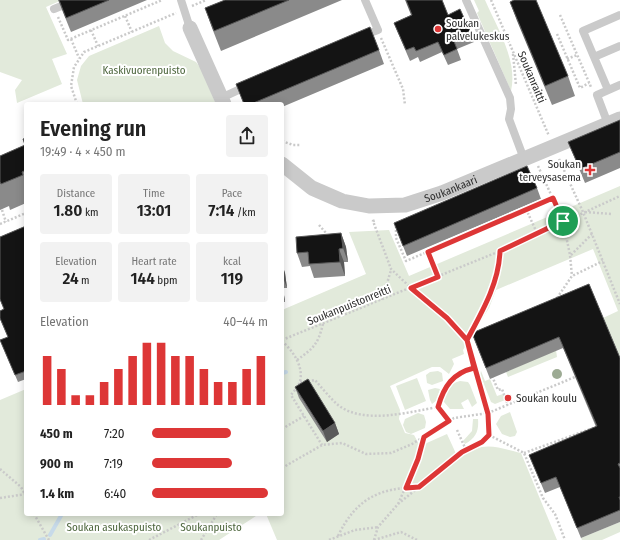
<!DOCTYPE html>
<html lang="en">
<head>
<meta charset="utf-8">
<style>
  :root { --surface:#fff; --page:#f2f2f2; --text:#222; --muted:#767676; --accent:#dd3636 }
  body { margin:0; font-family:"Fira Sans Condensed",sans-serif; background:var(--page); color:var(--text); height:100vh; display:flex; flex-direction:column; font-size:15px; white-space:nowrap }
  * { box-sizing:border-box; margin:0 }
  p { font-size:13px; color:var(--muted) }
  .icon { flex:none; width:22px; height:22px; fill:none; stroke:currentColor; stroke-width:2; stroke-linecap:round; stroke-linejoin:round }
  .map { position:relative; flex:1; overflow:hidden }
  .panel { position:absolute; left:24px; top:102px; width:260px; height:414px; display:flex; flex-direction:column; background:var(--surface); border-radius:4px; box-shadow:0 2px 10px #0003 }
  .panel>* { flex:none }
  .pin { position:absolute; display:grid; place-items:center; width:34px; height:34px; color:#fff; margin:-17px; border:2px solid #fff; border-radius:50%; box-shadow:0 1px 4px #0007 }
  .round { display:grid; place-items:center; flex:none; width:42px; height:42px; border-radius:4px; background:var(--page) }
  .headline { display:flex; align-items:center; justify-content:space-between; height:68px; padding:0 16px }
  h1 { font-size:22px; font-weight:600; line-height:30px }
  .stats { display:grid; grid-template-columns:repeat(3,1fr); gap:6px; height:68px; padding:4px 16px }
  .stats div { display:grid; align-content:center; border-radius:4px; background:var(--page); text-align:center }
  .stats b { font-size:17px; font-weight:600 }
  .stats small { font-size:11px; font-weight:400 }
  .stats p { font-size:11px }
  .chart { height:112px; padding:8px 16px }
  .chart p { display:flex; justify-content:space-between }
  .chart svg { width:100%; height:72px; margin-top:4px; stroke:var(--accent); stroke-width:6 }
  ul { padding:0 16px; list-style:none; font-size:13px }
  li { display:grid; grid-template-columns:64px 48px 1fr; align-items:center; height:30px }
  li i { height:10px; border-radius:5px; background:var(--accent) }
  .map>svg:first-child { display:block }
  .green { fill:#e2eadb }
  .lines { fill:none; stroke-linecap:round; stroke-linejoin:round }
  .stream { stroke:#c7dae9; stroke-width:4 }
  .path { stroke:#cacaca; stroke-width:2.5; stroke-dasharray:2 2; stroke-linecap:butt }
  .service { stroke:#cacaca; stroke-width:8 }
  .minor { stroke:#cacaca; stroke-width:15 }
  .tree { fill:#9dab94 }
  .wall { fill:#8a8a8a }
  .shaded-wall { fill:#5a5a5a }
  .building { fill:#141414; stroke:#5a5a5a }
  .route-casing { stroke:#fff; stroke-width:8 }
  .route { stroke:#dd3636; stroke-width:5 }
  .poi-dot { fill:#dd3636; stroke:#fff; stroke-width:1.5 }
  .labels { text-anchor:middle; stroke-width:4; stroke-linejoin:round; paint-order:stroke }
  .poi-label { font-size:11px; fill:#2d2d2d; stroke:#fff; text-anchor:start }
  .park-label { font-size:11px; fill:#4d663d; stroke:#fff }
  .street-label { font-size:11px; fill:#2d2d2d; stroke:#fff }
</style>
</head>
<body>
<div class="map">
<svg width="620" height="540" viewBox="0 0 620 540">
  <rect width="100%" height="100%" fill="#fff"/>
  <path class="green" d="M0,0H62L46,7L67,54L52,59L62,84L17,103L15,90L22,80L0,72Z
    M474,0H485C497,28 518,60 511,91L477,13L479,11Z
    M159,26L165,43L173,51L196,62L202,70L216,104H83L77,80L81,66L89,56Z
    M620,186V359L603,318L618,311L593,249L496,290L489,308L463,350L464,354L452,359L454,364L449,374L440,367H432L390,386L400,410L399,419L405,433L414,435L420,446L447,434L458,458C484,441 492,446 521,453L557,540H277L266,514H282V310L366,274L349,232L389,230L409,276Z
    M556,350L557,357L508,377L506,372Z
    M438,371L442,373L443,381L432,385L427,383L426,375L430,372Z
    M481,371L485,381L490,379L497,396L503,394L505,400L495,404L491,402L480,374Z
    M417,378L426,401L405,410L396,386Z
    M460,381L468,382L470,385L477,403L472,407L468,399L461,403L464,409H450L444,402C444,391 449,384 460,381Z
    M435,388L440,389L436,401L432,404L430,400L428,390Z
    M26,389V514H259L219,540H0V400Z
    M510,412L517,432L515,436L510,437L502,434L496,424L501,416Z
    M418,413L424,415L426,422L425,428L411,434L406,432L403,425L405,419Z
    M473,419H478C479,431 476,438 465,444L463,441L472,431Z
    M620,522V532L602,540H582L581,538Z"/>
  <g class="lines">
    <path class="stream" d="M282,373L286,372
      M50,535L62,514
      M40,540L44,539"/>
    <path class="path" d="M491,0L549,136
      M192,6L206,0
      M560,15L591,87
      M125,16L132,32
      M58,17L68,40L162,0
      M91,30L98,46
      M557,34L580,88L589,83
      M381,38L403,89L405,105
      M71,39L79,58
      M513,54L516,85
      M567,59L577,55
      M77,104L71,86L74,67L84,52L176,13
      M282,141L293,145H301
      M559,159L583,212L620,304
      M538,166L563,221L570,255L572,276
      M526,209L537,233
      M2,210L6,222
      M585,212L612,214
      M0,224L26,213
      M319,225L326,233V236
      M396,226V238L406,261L553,198
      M428,252L438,277
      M571,255L592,234
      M557,298L572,276L603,261
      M382,300L391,270
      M282,340L500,251L620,196
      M467,340C482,312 499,283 500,251
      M282,341C292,350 304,366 300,381C299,386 294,391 291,395L322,445
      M297,360C314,348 318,344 323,324
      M492,376L498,390L502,389L508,405
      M300,382L315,380C322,388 330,398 338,405C364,425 409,412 438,407
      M449,421L438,407C444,386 453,373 475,368
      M282,429L304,416
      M457,430L466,450
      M489,435L524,453L543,498L555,514L565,540
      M524,453L596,427
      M282,468L322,445L342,443L366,454L391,453L412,444L454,418L488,413L575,377
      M0,469L21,487L26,496
      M0,498L26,494
      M398,504L418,459L423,437
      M34,514L49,540
      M338,536C356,499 378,488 419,487
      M149,540L199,514
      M201,540L217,514
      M329,540L355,530L378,527
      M374,540L378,527L398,504L462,452L482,442L489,435L488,413L467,340L447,318L411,288L391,269L373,221L376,220
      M374,540L401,532L417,540"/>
    <path class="service" d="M181,0L190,28
      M466,0L510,98L511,109L509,119L524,159
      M54,9L76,0
      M362,36L378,30L365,0
      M594,57L620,46
      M608,90L583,31L620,15
      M221,98L247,86
      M608,124L597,95L620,85"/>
    <g class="minor">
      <path d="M190,28L224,104"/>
      <path id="s1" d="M282,164L312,188L342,201L369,206L405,205L442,193L620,119"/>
    </g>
  </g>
  <circle class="tree" cx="557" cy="374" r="5"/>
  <path class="wall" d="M58,0H147L71,32Z
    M225,0H342L221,51L212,28L205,8Z
    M405,0H442L448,15L470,31L474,42L457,49L461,60L448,65L442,52L420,62L418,57L410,61L398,33L394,23L411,15Z
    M510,2L568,76L575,96L552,105L517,21Z
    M379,50L384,64L282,107V104H244L236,84Z
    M620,120V168L585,183L568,142Z
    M26,138V203L10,210L9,206L0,210V156L25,145Z
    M537,188L541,199L407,256L394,223Z
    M26,226V379L18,382L0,340L8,337L0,319V311L4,309L0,300V237Z
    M341,233L346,247L348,262H344L345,276L314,278L310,266L302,267L297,253Z
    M282,264L285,273L287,288H283L285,302H282Z
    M589,284L620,358V522L581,538L560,487L545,493L529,455L596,427L563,348L490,379L472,333Z
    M295,387L335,423L339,434L327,442L299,398Z"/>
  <path class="shaded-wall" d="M341,233L346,247L348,262L343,248Z
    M339,249L344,262L345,276L340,262Z
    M282,264L285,273L287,288L282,275Z
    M282,284L283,288L285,302L282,294Z
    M335,423L339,434L327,442L323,431Z"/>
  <path class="building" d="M59,0H109L66,18Z
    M225,0H289L214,31L205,8Z
    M406,0H442L448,15L460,9L470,31L453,39L457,49L444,55L438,42L416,51L414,47L406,50L394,23L412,15Z
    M514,0H536L568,76L545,86L510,2Z
    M370,27L379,50L251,104H244L236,84Z
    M620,120V152L580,169L568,142Z
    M26,138V170L22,172L23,175L1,184L0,182V156L25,145L23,139Z
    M527,166L537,188L403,246L394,223Z
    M26,226V371L15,375L0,340L8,337L0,318V311L4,309L0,299V237Z
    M341,233L343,248L339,249L340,262L309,264L308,252L297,253L296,237Z
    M589,284L620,358V463L618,464L620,468V497H619L620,500V510L577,528L556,477L541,483L529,455L597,426L559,337L486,368L472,333Z
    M308,379L335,423L323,431L295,387Z"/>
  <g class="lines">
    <defs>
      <path id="route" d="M563,221L500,251C499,283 482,312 467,340L474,368C453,373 444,386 438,407L449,421L424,437L418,459L406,488L419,487L462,452L482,442L489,435L488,414L467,340L447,318L411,288L438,277L428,252L553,198L563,221"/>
    </defs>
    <use href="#route" class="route-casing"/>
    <use href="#route" class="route"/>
  </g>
  <g class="poi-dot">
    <circle cx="438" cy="29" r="4"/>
    <path d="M588 164h4v4h4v4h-4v4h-4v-4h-4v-4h4z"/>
    <circle cx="508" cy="398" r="4"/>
  </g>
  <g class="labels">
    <g class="poi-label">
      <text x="446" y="27">Soukan<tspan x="446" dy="13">palvelukeskus</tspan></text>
      <text x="581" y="168" text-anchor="end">Soukan<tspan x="581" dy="13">terveysasema</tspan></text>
      <text x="516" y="402">Soukan koulu</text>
    </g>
    <g class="park-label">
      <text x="144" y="74">Kaskivuorenpuisto</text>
      <text x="114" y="531">Soukan asukaspuisto</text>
      <text x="211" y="531">Soukanpuisto</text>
    </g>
    <g class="street-label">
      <text transform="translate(532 77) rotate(67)" y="4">Soukanraitti</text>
      <text dy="4" stroke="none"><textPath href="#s1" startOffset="183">Soukankaari</textPath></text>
      <text transform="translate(349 305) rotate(-22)" y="4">Soukanpuistonreitti</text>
    </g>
  </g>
</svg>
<div class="pin" style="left:563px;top:221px;background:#1e9e55"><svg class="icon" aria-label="arrive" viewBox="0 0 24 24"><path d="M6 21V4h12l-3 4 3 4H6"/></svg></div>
<section class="panel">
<div class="headline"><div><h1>Evening run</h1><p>19:49 · 4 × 450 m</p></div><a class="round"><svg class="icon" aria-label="share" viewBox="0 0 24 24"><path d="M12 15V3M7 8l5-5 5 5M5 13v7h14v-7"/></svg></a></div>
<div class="stats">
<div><p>Distance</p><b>1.80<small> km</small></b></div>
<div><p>Time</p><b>13:01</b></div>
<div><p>Pace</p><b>7:14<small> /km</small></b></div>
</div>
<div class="stats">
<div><p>Elevation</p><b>24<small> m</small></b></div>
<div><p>Heart rate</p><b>144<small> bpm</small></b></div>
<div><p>kcal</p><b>119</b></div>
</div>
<div class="chart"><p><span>Elevation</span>40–44 m</p>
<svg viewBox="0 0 160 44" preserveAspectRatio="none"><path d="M5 44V14M15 44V22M25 44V38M35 44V38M45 44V30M55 44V22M65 44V14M75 44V6M85 44V6M95 44V14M105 44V14M115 44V22M125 44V30M135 44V30M145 44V22M155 44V14"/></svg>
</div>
<ul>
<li><b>450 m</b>7:20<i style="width:68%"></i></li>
<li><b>900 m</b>7:19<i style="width:69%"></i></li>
<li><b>1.4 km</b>6:40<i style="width:100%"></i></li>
</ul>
</section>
</div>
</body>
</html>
